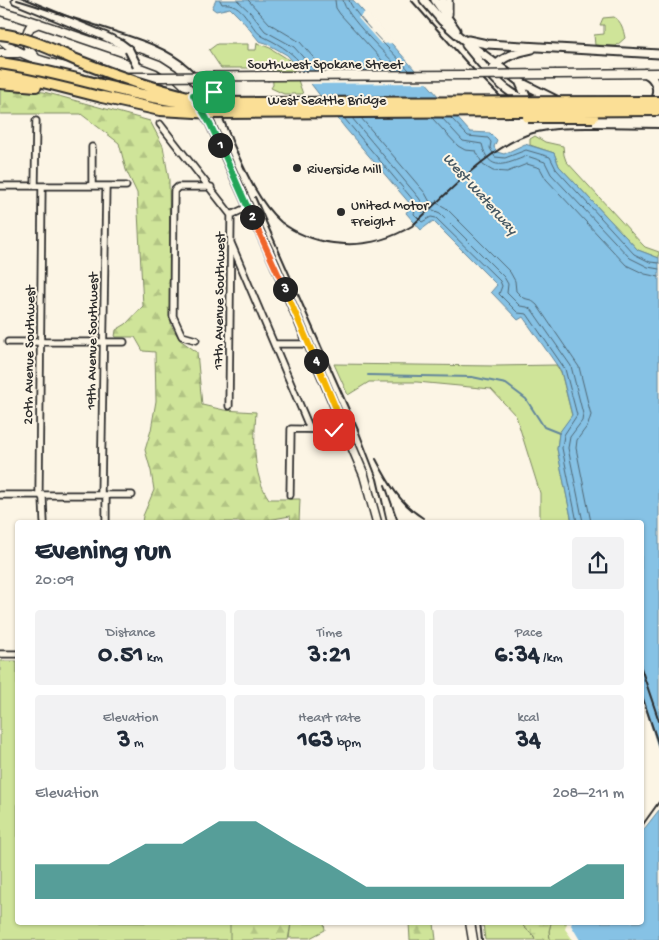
<!DOCTYPE html>
<html lang="en">
<head>
<meta charset="utf-8">
<style>
  :root { --surface:#fff; --page:#f2f2f3; --text:#1f2937; --muted:#747a83; --accent:#0f766e }
  body { margin:0; font-family:"Gochi Hand",sans-serif; background:var(--page); color:var(--text); height:100vh; display:flex; flex-direction:column; font-size:19px; white-space:nowrap }
  * { box-sizing:border-box; margin:0 }
  p { font-size:16px; color:var(--muted) }
  .icon { flex:none; width:28px; height:28px; fill:none; stroke:currentColor; stroke-width:2; stroke-linecap:round; stroke-linejoin:round }
  .map { position:relative; flex:1; overflow:hidden }
  .drawer { position:absolute; left:15px; top:520px; width:629px; height:405px; display:flex; flex-direction:column; background:var(--surface); border-radius:5px; box-shadow:0 1px 4px #0004 }
  .drawer>* { flex:none }
  .pin { position:absolute; display:grid; place-items:center; width:42px; height:42px; color:#fff; margin:-21px; border-radius:10px; box-shadow:0 2px 8px #0006 }
  .km { position:absolute; width:25px; height:25px; margin:-12px; border-radius:50%; background:#222; color:#fff; font-size:14px; line-height:25px; text-align:center }
  .round { display:grid; place-items:center; flex:none; width:52px; height:52px; border-radius:5px; background:var(--page) }
  .headline { display:flex; align-items:center; justify-content:space-between; height:85px; padding:0 20px }
  h1 { font-size:28px; font-weight:800; line-height:38px }
  .metrics { display:grid; grid-template-columns:repeat(3,1fr); gap:8px; height:85px; padding:5px 20px }
  .metrics div { display:grid; align-content:center; border-radius:5px; background:var(--page); text-align:center }
  .metrics b { font-size:25px; font-weight:800 }
  .metrics small { font-size:14px; font-weight:400 }
  .metrics p { font-size:14px }
  .chart { height:140px; padding:10px 20px }
  .chart p { display:flex; justify-content:space-between }
  .chart svg { width:100%; height:90px; margin-top:5px; fill:var(--accent); opacity:.7 }
  .map>svg:first-child { display:block }
  .green { fill:#cfe499; stroke:#7d8862 }
  .forest { fill:url(#forest-firs); stroke:#7d8862 }
  .wetland { fill:url(#wetland-marsh); stroke:#7d8862 }
  .water { fill:#86c2e5; stroke:#62869b }
  .pier { fill:#fcf5e5 }
  .lines { fill:none; stroke-linecap:round; stroke-linejoin:round }
  .shore { stroke:#4f6775; stroke-width:1 }
  .stream { stroke:#62869b; stroke-width:2 }
  .minor-casing { stroke:#2b2b2b; stroke-width:9 }
  .tertiary-casing { stroke:#2b2b2b; stroke-width:11 }
  .secondary-casing { stroke:#2b2b2b; stroke-width:11 }
  .motorway-casing { stroke:#2b2b2b; stroke-width:14 }
  .minor { stroke:#fcf5e5; stroke-width:5.5 }
  .tertiary { stroke:#fcf5e5; stroke-width:7 }
  .secondary { stroke:#fcf5e5; stroke-width:8 }
  .motorway { stroke:#fbdf96; stroke-width:10 }
  .rail { stroke:#2b2b2b; stroke-width:2 }
  .tertiary-bridge-casing { stroke:#2b2b2b; stroke-width:11; stroke-linecap:butt }
  .secondary-bridge-casing { stroke:#2b2b2b; stroke-width:11; stroke-linecap:butt }
  .motorway-bridge-casing { stroke:#2b2b2b; stroke-width:14; stroke-linecap:butt }
  .tertiary-bridge { stroke:#fcf5e5; stroke-width:7 }
  .secondary-bridge { stroke:#fcf5e5; stroke-width:8 }
  .motorway-bridge { stroke:#fbdf96; stroke-width:10 }
  .split-1-casing { stroke:#fff; stroke-width:10 }
  .split-2-casing { stroke:#fff; stroke-width:10 }
  .split-3-casing { stroke:#fff; stroke-width:10 }
  .split-4-casing { stroke:#fff; stroke-width:10 }
  .split-5-casing { stroke:#fff; stroke-width:10 }
  .split-1 { stroke:#22a559; stroke-width:6 }
  .split-2 { stroke:#22a559; stroke-width:6 }
  .split-3 { stroke:#f0652b; stroke-width:6 }
  .split-4 { stroke:#f5b400; stroke-width:6 }
  .split-5 { stroke:#f5b400; stroke-width:6 }
  .poi-dot { fill:#2b2b2b; stroke:#fcf5e5; stroke-width:2 }
  .labels { text-anchor:middle; stroke-width:4; stroke-linejoin:round; paint-order:stroke }
  .street-label { font-size:14px; fill:#2b2b2b; stroke:#fcf5e5 }
  .poi-label { font-size:14px; fill:#2b2b2b; stroke:#fcf5e5; text-anchor:start }
  .water-label { font-size:15px; font-style:italic; fill:#465863; stroke:#fcf5e5 }
</style>
</head>
<body>
<div class="map">
<svg width="659" height="940" viewBox="0 0 659 940">
  <defs>
    <pattern id="forest-firs" width="22" height="20" patternUnits="userSpaceOnUse" patternTransform="scale(1.25)"><rect width="22" height="20" fill="#cfe499"/><path d="M5 1l3.5 6h-7zM16 11l3.5 6h-7z" fill="#b2c484"/></pattern>
    <pattern id="wetland-marsh" width="20" height="14" patternUnits="userSpaceOnUse" patternTransform="scale(1.25)"><rect width="20" height="14" fill="#cfe499"/><path d="M1 5h8M5 5V1M11 12h8M15 12V8" fill="none" stroke="#b2c484"/></pattern>
  </defs>
  <rect width="100%" height="100%" fill="#fcf5e5"/>
  <filter id="ink" filterUnits="userSpaceOnUse"><feTurbulence type="fractalNoise" baseFrequency=".02" numOctaves="2"/><feDisplacementMap in="SourceGraphic" scale="10" xChannelSelector="R" yChannelSelector="G"/><feConvolveMatrix kernelMatrix="1 2 1 2 8 2 1 2 1" color-interpolation-filters="sRGB"/></filter>
  <g filter="url(#ink)">
    <path class="green" d="M614,17C622,22 623,29 625,38L616,46L595,45L594,35L604,34V25H600L603,18Z
      M257,43L270,48L291,61L303,94H284L271,88L273,85L272,68H221L209,50L217,44H248V50H256Z
      M535,136L545,142L563,146L564,155L566,161L642,244L645,247L659,252V258L638,250L559,166L554,153L530,145V139Z
      M334,364L496,366L556,365L561,372L572,416L559,433L557,449L572,522H540V493L516,416L491,389L417,382H369L348,395Z
      M0,661H17L18,922L237,923V940H0Z
      M291,923H324L325,930L310,938H289Z
      M483,923H527L523,926L534,937L535,940H485Z
      M551,923H568L575,940H550L549,931Z"/>
    <path class="forest" d="M0,88L44,92L150,121L163,146L169,180L171,325L180,340L197,352L202,405L224,410L256,412C254,441 252,474 269,499H300L299,522H291L290,516L257,522H142L143,516L154,490L151,471L145,450L151,430L156,401L155,352L143,351L135,337H115L116,330L126,324L143,306L137,193L126,170L119,143L81,114H0Z
      M230,923V922L291,923L288,940H230Z
      M409,923H434L436,940H410Z"/>
    <path class="wetland" d="M527,922L551,923L549,931L550,940H535L534,936L523,926Z"/>
    <path class="water" d="M216,0H353L470,132L490,133L497,140L494,147L497,152L504,154L525,144L554,153L559,166L638,250L659,258V750L641,694V522H572L557,449L559,433L572,415L561,371L523,317L518,320L491,292L497,285L433,221L421,230L406,213L411,205L345,128L298,67L287,55L266,43L259,41L242,20L230,8L216,11L212,8Z
      M659,810V940H575L568,922H641V833Z"/>
    <path class="pier" d="M365,12L366,13L395,43L381,44L358,18Z
      M419,70L430,83L308,84L298,72Z
      M567,923H581H572L571,925L580,940H573L565,929Z"/>
    <g class="lines">
      <path class="shore" d="M220,0L222,4C244,1 248,26 262,36C265,38 269,39 272,41C287,49 297,57 307,71
        M237,0L250,12L265,31L294,47L315,71
        M248,0L270,24L300,42L325,71
        M335,0L336,8L340,14L391,70
        M343,0C344,15 389,57 401,70
        M349,0C351,12 398,58 409,70
        M344,118L414,201L416,206L414,214L422,222L431,217L436,218L500,281L502,286L499,294L518,313L527,314L565,369L577,415L564,435L562,448L577,522
        M352,118L419,198L422,203V212L433,210L440,213L504,277L508,284L507,293L520,306L527,307L532,310L571,366L583,414L582,421L570,437L568,448L583,522
        M361,118L425,193L430,202L439,204L446,208L510,272L515,281L516,291L523,298L531,300L537,305L579,367L591,415L588,425L577,440L576,448L591,522
        M432,118L458,146L465,150L476,151L483,165L493,171L507,172L527,164L540,168L546,179L626,265L645,274L659,277
        M442,118L463,141L482,144C489,174 506,164 527,156L545,162L551,174L630,258L648,267L659,269
        M451,118L468,136L488,138L491,142L490,148L495,157L505,158L526,150L550,157L556,169L634,254L650,262L659,263"/>
      <path class="stream" d="M368,375L472,377L506,384L526,399L544,427L559,433"/>
      <defs>
        <path id="minor" d="M449,0V14
          M160,124L231,215
          M0,186H126
          M35,186L36,121
          M42,186L39,491L43,499L44,522
          M92,186V147
          M231,215L248,207
          M231,243L310,429
          M196,340L182,336L173,316L174,191L178,187H211
          M8,342H124
          M274,344H309
          M229,406L231,215
          M0,495H132
          M101,495L106,186
          M106,495V522
          M290,495L291,429L345,430
          M0,654H18"/>
        <path id="tertiary" d="M16,0L104,36L121,44L129,50
          M424,0L442,21L460,37L520,82L556,100
          M435,0L456,30
          M443,0L447,14
          M468,40L487,44L659,54
          M466,45C484,67 500,90 527,101
          M645,73C659,80 659,93 652,105
          M491,75C494,59 517,52 532,49
          M520,83L528,101L544,95
          M193,95L227,89"/>
        <path id="secondary" d="M0,11L17,16L143,59L159,65L173,74L188,88L210,123L274,263L364,475L377,522
          M0,38C22,61 70,68 100,73
          M0,53H18
          M35,57C26,48 23,39 30,27L39,23
          M556,74L659,73
          M269,76L467,75
          M129,77H161
          M470,922L473,940"/>
        <path id="motorway" d="M0,73L39,81L102,97
          M0,83L36,86"/>
      </defs>
      <use href="#minor" class="minor-casing"/>
      <use href="#tertiary" class="tertiary-casing"/>
      <use href="#secondary" class="secondary-casing"/>
      <use href="#motorway" class="motorway-casing"/>
      <use href="#minor" class="minor"/>
      <use href="#tertiary" class="tertiary"/>
      <use href="#secondary" class="secondary"/>
      <use href="#motorway" class="motorway"/>
      <path class="rail" d="M17,0C41,7 65,16 89,23C123,35 161,42 189,67C212,87 221,113 232,141C244,168 258,202 281,222C295,233 315,241 333,243C362,247 387,241 412,226C444,197 492,144 533,133C555,127 579,128 601,128
        M411,0L467,63L506,102L525,114L564,124
        M594,127L659,128
        M255,197L358,430L377,479L387,522
        M376,459C388,482 400,504 423,518
        M385,485L398,522
        M641,668L659,721
        M641,693L659,746
        M641,827L659,802
        M480,922L482,940"/>
      <defs>
        <path id="tertiary-bridge" d="M129,50L137,66"/>
        <path id="secondary-bridge" d="M467,75L556,74
          M161,77L269,76"/>
        <path id="motorway-bridge" d="M0,34C28,37 55,51 81,62C116,76 151,88 188,97
          M0,63C66,72 128,97 194,103L659,102
          M102,97L160,110L213,113L659,110
          M528,117H593"/>
      </defs>
      <use href="#tertiary-bridge" class="tertiary-bridge-casing"/>
      <use href="#secondary-bridge" class="secondary-bridge-casing"/>
      <use href="#motorway-bridge" class="motorway-bridge-casing"/>
      <use href="#tertiary-bridge" class="tertiary-bridge"/>
      <use href="#secondary-bridge" class="secondary-bridge"/>
      <use href="#motorway-bridge" class="motorway-bridge"/>
    </g>
  </g>
  <g class="lines" filter="url(#ink)">
    <defs>
      <path id="split-1" d="M214,92L193,95L210,124L220,145"/>
      <path id="split-2" d="M220,145L252,217"/>
      <path id="split-3" d="M252,217L285,289"/>
      <path id="split-4" d="M285,289L316,361"/>
      <path id="split-5" d="M316,361L345,430H334"/>
    </defs>
    <use href="#split-1" class="split-1-casing"/>
    <use href="#split-2" class="split-2-casing"/>
    <use href="#split-3" class="split-3-casing"/>
    <use href="#split-4" class="split-4-casing"/>
    <use href="#split-5" class="split-5-casing"/>
    <use href="#split-1" class="split-1"/>
    <use href="#split-2" class="split-2"/>
    <use href="#split-3" class="split-3"/>
    <use href="#split-4" class="split-4"/>
    <use href="#split-5" class="split-5"/>
  </g>
  <g class="poi-dot">
    <circle cx="297" cy="168" r="5"/>
    <circle cx="341" cy="212" r="5"/>
  </g>
  <g class="labels">
    <g class="street-label">
      <text x="325" y="68">Southwest Spokane Street</text>
      <text x="327" y="104">West Seattle Bridge</text>
      <text transform="translate(218 301) rotate(-89)" y="5">17th Avenue Southwest</text>
      <text transform="translate(91 341) rotate(-89)" y="5">19th Avenue Southwest</text>
      <text transform="translate(28 355) rotate(-89)" y="5">20th Avenue Southwest</text>
    </g>
    <g class="poi-label">
      <text x="307" y="173">Riverside Mill</text>
      <text x="351" y="209">United Motor<tspan x="351" dy="16">Freight</tspan></text>
    </g>
    <g class="water-label">
      <text transform="translate(481 193) rotate(48)" y="5">West Waterway</text>
    </g>
  </g>
</svg>
<div class="pin" style="left:214px;top:92px;background:#1e9e55"><svg class="icon" aria-label="arrive" viewBox="0 0 24 24"><path d="M6 21V4h12l-3 4 3 4H6"/></svg></div>
<div class="pin" style="left:334px;top:430px;background:#d93025"><svg class="icon" aria-label="check" viewBox="0 0 24 24"><path d="M5 12l5 5 9-10"/></svg></div>
<b class="km" style="left:220px;top:145px">1</b>
<b class="km" style="left:252px;top:217px">2</b>
<b class="km" style="left:285px;top:289px">3</b>
<b class="km" style="left:316px;top:361px">4</b>
<section class="drawer">
<div class="headline"><div><h1>Evening run</h1><p>20:09</p></div><a class="round"><svg class="icon" aria-label="share" viewBox="0 0 24 24"><path d="M12 15V3M7 8l5-5 5 5M5 13v7h14v-7"/></svg></a></div>
<div class="metrics">
<div><p>Distance</p><b>0.51<small> km</small></b></div>
<div><p>Time</p><b>3:21</b></div>
<div><p>Pace</p><b>6:34<small> /km</small></b></div>
</div>
<div class="metrics">
<div><p>Elevation</p><b>3<small> m</small></b></div>
<div><p>Heart rate</p><b>163<small> bpm</small></b></div>
<div><p>kcal</p><b>34</b></div>
</div>
<div class="chart"><p><span>Elevation</span>208–211 m</p>
<svg viewBox="0 0 160 44" preserveAspectRatio="none"><path d="M0 44V27L10 27L20 27L30 17L40 17L50 6L60 6L70 17L80 27L90 38L100 38L110 38L120 38L130 38L140 38L150 27L160 27V44z"/></svg>
</div>
</section>
</div>
</body>
</html>
